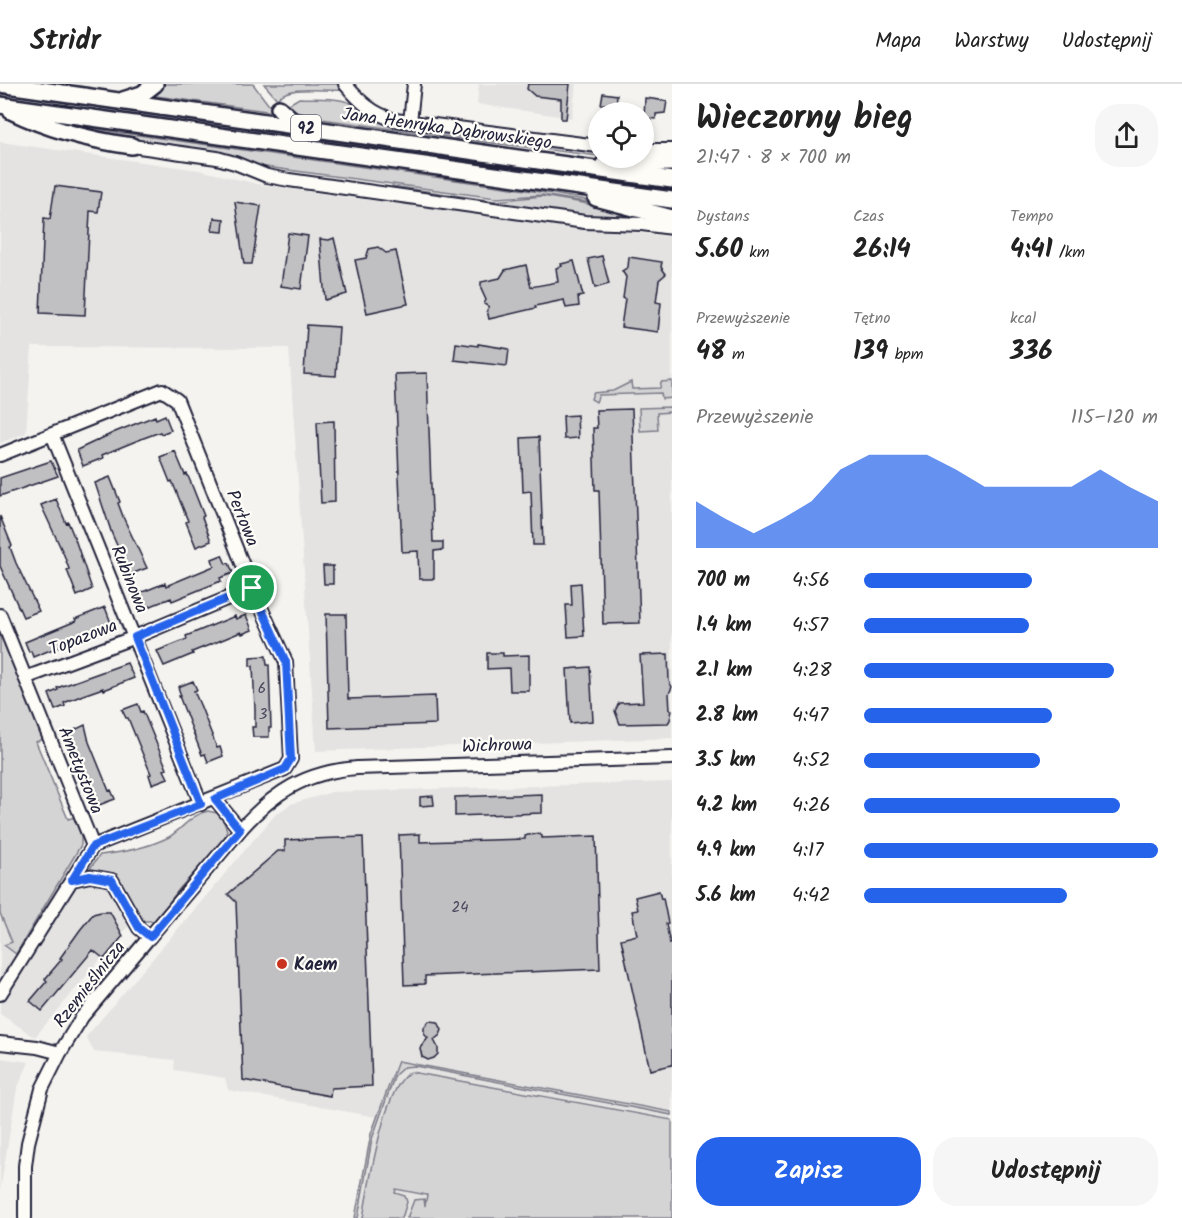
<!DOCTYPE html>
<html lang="pl">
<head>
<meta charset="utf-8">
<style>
  :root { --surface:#fff; --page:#f6f6f6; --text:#222; --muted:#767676; --line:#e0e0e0; --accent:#2563eb }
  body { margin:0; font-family:Kalam,sans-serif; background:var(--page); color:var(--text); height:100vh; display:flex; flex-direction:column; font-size:22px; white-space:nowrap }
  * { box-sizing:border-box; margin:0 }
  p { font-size:20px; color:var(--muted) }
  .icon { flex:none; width:33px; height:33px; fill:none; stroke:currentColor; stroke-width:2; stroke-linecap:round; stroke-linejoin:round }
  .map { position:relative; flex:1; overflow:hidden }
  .panel { display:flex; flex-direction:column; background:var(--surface); width:510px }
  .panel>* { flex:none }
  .fabs { position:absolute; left:588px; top:18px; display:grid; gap:12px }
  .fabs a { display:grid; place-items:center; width:66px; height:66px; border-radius:50%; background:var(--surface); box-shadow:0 3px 9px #0003; font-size:30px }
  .pin { position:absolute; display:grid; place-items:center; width:51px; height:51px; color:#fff; margin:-26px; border:3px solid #fff; border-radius:50%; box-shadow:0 2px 6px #0007 }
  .round { display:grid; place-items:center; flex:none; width:63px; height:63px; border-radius:24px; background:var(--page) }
  .head { display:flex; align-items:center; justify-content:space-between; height:102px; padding:0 24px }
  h1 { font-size:33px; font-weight:800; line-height:45px }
  .stats { display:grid; grid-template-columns:repeat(3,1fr); gap:9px; height:102px; padding:6px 24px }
  .stats div { display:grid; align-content:center }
  .stats b { font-size:26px; font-weight:800 }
  .stats small { font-size:16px; font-weight:400 }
  .stats p { font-size:16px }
  .chart { height:168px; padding:12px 24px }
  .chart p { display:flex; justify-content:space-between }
  .chart svg { width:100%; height:108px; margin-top:6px; fill:var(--accent); opacity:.7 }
  .primary-button { display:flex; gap:12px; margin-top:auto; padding:12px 24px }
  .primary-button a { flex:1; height:69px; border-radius:24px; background:var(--accent); color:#fff; font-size:24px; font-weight:800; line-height:69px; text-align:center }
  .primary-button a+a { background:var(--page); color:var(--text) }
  ul { padding:0 24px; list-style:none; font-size:20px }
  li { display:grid; grid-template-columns:96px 72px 1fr; align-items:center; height:45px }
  li i { height:15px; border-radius:8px; background:var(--accent) }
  header { display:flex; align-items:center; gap:36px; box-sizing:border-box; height:84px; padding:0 30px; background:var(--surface); border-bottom:2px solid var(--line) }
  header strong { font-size:28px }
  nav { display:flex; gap:33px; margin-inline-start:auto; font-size:21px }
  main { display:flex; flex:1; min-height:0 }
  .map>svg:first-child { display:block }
  .built { fill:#e4e3e2 }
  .green { fill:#d5d4d5; stroke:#7c7b88; stroke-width:1.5 }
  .building { fill:#c0bfc2; stroke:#22223b; stroke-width:1.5 }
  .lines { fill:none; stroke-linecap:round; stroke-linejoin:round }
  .minor-casing { stroke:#22223b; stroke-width:16 }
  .major-casing { stroke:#22223b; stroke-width:20 }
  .minor { stroke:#fdfcf7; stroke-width:12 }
  .major { stroke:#fdfcf7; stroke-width:15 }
  .route-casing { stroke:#fff; stroke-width:12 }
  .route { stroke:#2563eb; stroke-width:8 }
  .poi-dot { fill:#c8321e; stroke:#fdfcf7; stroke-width:2 }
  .labels { text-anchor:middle; stroke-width:4.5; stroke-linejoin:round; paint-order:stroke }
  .number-label { font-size:15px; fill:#4a495d }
  .shield { fill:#fdfcf7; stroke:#646373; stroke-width:1.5 }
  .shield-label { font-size:16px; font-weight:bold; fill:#22223b }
  .street-label { font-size:18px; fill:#22223b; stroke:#fdfcf7 }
  .poi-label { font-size:18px; font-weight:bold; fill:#22223b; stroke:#fdfcf7; text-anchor:start }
</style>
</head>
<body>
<header>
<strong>Stridr</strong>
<nav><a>Mapa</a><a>Warstwy</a><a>Udostępnij</a></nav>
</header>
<main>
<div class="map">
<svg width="672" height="1134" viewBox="0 0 672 1134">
  <rect width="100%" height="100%" fill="#f4f3ef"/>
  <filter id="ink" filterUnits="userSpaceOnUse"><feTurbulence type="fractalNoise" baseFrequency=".0167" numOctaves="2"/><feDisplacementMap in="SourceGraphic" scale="12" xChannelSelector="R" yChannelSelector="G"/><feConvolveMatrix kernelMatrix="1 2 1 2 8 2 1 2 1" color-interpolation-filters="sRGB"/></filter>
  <g filter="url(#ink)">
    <path class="built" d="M479,0H576L572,34L477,20Z
      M0,58L199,86L258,100L359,115L672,153V654L316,667L289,264L32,263L26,349L0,359Z
      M0,579L75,764L137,832L35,953L0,930Z
      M672,698V1134H355L371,1050L376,1033L228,1006L225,994L174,986L175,976L94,968L86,953L275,731L291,720L332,708Z
      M0,974L29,978L17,1005L0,1107Z"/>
    <path class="green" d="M163,0H253L274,28L149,11Z
      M264,0H340L345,6C325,8 289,0 277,15Z
      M0,6L64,15L67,20L63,24L0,15Z
      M299,14C326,15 347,11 368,30L598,66V72L484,58L315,34L288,24L289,20Z
      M102,21L672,101V110L100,28Z
      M67,41L554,110L601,119L603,121L542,111L496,114L266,83L131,60Z
      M392,102L495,117L542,112L583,119L637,132L640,138L606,136L391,107Z
      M672,297V314L662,315L661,309L599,311L596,318L591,315L593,309L613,307L631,298L632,305L660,304L661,298Z
      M672,323V328L657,329L658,346L640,347L639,324Z
      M0,547L43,655L36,658L68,735L75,733L81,750V761L16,870L4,861L12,858L0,829Z
      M208,727L217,729L223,736L227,746L224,757L180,804L155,837H143L117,797L87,788L100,771C124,768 147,764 169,753C182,745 192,730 208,727Z
      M398,977L672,1028V1031L415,982L404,983L395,991L372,1055L358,1134H355L371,1050Z
      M411,988L672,1036V1134H407L414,1116L424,1115L425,1122L427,1111L396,1105L395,1109L405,1112L407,1118L402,1134H363C368,1106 384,999 411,988Z"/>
    <path class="building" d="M528,0H570L566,35H561V15L535,12L527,5Z
      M603,9L617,11L616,21L601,20Z
      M645,14L667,17L665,29L656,30V35L644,34Z
      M55,102L101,108L98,128L90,127L85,231L40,229L44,134L50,135Z
      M235,118L261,122L252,180H244Z
      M214,134L224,135L223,148L212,147Z
      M288,149L308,152L301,205L281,202Z
      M334,154L347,210L325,216L320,155L329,156Z
      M378,163L386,169L396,167L408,220L367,229L355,176L366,174L369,165Z
      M602,172L609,200L595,204L588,175Z
      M629,173L662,178L661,183L666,190L659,196L656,218L661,219L658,248L621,243L625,215L623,214L626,193L622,187L628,183Z
      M574,177L583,212L578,213L579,222L566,224L564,216L535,222L536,224L489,235L487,226L489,223L484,220L486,216L481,205V198L500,194L505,186L526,181L531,203L558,198L556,184L562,182L561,180Z
      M307,241L339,243L336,292L304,290Z
      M456,259L478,262V260L509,265L507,282L454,276Z
      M427,289L433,458H443V466L434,467V495H419L418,467L402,468L395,290Z
      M632,325L640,539L603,540L599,406H595L593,344H597L596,326Z
      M165,331L171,346L161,350L160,348L141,355L102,371L103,374L83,382L77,366L115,348L155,332L156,335Z
      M577,331L578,354L564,355L563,332Z
      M334,337L335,418L321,419L317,338Z
      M539,353L543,461H533L531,407L523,408L521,354Z
      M175,367L185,391L187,390L191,399L204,432L202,433L211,457L196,463L186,438L188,437L172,397L170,398L160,373Z
      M51,377L58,392L0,412V394Z
      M110,393L120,418L118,419L124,435L147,484L131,490L121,465L119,466L112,450L95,399Z
      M56,415L66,439L68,438L75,455L92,505L77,512L67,486L69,485L64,471L41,421Z
      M0,432L12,462L10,463L16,479L39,527L23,533L0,482Z
      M222,471L226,480L229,479L233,489L220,494L221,497L172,517L171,514L141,526L135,511L165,499L166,502L214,482L212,475Z
      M323,482H333V500H324Z
      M581,499L584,552L568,553L566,521H572L571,500Z
      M105,523L111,539L82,551L83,553L33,573L31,567L29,568L25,558L76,537L75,535Z
      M326,530H346L348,615L435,612L436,640L329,644Z
      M246,531L252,546L242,550L241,548L212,560L192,568L193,570L164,582L157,567L187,555L186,552L196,548L235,532L236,535Z
      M487,569H503V572L529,571V607H510L509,584L487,585Z
      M668,570L669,597L672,603L669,610L670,626H672L670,636L668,639L620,640L615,627L619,619L643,618L640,571Z
      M266,572L267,581H269L271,644H269V653H253L252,643H255V626L253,582H250V573Z
      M127,579L134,594L104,606L103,604L83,611L64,619L65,622L55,626L49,610L58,606L57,604Z
      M590,583L593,637L570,639L567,585Z
      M193,597L197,606L194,607L201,623L217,664L220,663L223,672L208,678L205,670L202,671L179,612H181L178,603Z
      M138,620L141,628L143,627L167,685L164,686L168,694L152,700L149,691L151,690L143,671L128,634H126L122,626Z
      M85,641L89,658L109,707L111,706L115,715L99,721L96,713L94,714L71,656L73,655L70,648Z
      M542,710V729L455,732V713Z
      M433,712L434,721L420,722V713Z
      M420,750V758L525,755V752L528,751L539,750L542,752V754L596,752L600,885L425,892V900L404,901L399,751Z
      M363,753L372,1002L331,1004L330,1012L243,996L236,818L228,810L278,767H285V756Z
      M659,807L661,815L663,814L668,839L666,840L670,860H672V981L650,986L621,855L637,851L632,827L638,826L635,813Z
      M101,828H110L123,852L104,875L93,866L42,927L30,917L47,897L45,895L62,875L60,874L80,846L93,830Z
      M429,937L438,938L442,946L440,951L434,956L438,964V970L434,974L428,976L422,973L420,964L428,954L424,950V943Z"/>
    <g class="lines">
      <defs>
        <path id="minor" d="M345,0C360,18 373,30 395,36L598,62
          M410,38L414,0
          M132,62L217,74L235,79L267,92L289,96L585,138L642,140L672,144
          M644,66H672
          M52,350L201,720
          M0,371L162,306L177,316L252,504L286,578L291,675L285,685L93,762
          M0,531L93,762
          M25,594L135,553L252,504
          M215,715L240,746
          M72,796L90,792L112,796L139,844L150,853
          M0,910L93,762
          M0,959L37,963L60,969
          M25,1134V1082L28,1059L42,1005L60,969L82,933L240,746C274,708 305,688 357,684L672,674"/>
        <path id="major" d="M0,0L672,96
          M123,16L142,10L155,0
          M0,21L672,116
          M279,24L300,43
          M11,27C50,46 89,56 132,62
          M604,80L672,79
          M596,114L672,134"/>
      </defs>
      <use href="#minor" class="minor-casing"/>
      <use href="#major" class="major-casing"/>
      <use href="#minor" class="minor"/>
      <use href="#major" class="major"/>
    </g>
  </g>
  <g class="lines" filter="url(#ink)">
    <defs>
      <path id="route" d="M252,504L286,578L291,675L285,685L215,715L240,746L150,853L139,844L112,796L90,792L72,796L93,762L201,720L135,553Z"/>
    </defs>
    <use href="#route" class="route-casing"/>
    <use href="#route" class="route"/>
  </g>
  <circle class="poi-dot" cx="282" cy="880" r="6"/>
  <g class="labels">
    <g class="number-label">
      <text x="262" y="609">6</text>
      <text x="263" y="635">3</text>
      <text x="460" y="828">24</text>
    </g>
    <rect class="shield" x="291" y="31" width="30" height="26" rx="4.5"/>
    <g class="shield-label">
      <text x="306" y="50">92</text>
    </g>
    <g class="street-label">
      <text transform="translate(447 44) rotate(8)" y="6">Jana Henryka Dąbrowskiego</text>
      <text transform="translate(243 434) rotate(68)" y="6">Perłowa</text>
      <text transform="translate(130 495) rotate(68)" y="6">Rubinowa</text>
      <text transform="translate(83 553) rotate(-21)" y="6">Topazowa</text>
      <text transform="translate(497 661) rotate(-2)" y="6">Wichrowa</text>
      <text transform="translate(81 686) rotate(68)" y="6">Ametystowa</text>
      <text transform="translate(89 900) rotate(-52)" y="6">Rzemieślnicza</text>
    </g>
    <g class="poi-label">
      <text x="294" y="886">Kaem</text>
    </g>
  </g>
</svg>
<div class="fabs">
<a><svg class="icon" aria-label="locate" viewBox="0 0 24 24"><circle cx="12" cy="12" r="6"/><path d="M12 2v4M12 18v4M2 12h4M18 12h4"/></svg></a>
</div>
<div class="pin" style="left:252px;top:504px;background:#1e9e55"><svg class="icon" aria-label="arrive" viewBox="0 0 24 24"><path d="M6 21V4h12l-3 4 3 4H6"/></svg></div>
</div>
<section class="panel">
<div class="head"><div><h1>Wieczorny bieg</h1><p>21:47 · 8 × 700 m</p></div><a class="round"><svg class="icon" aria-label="share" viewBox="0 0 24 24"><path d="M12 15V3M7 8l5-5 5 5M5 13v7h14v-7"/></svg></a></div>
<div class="stats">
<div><p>Dystans</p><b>5.60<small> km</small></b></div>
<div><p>Czas</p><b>26:14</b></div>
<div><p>Tempo</p><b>4:41<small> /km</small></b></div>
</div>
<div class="stats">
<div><p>Przewyższenie</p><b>48<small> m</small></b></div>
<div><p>Tętno</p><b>139<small> bpm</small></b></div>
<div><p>kcal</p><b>336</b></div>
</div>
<div class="chart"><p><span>Przewyższenie</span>115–120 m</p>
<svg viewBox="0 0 160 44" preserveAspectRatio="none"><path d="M0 44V25L10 32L20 38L30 32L40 25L50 12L60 6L70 6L80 6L90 12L100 19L110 19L120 19L130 19L140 12L150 19L160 25V44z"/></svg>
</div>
<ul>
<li><b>700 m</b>4:56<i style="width:57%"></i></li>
<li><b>1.4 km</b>4:57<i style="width:56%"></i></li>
<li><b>2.1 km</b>4:28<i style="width:85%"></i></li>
<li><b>2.8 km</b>4:47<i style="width:64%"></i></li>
<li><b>3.5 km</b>4:52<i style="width:60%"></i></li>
<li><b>4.2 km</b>4:26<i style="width:87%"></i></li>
<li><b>4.9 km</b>4:17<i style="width:100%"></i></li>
<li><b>5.6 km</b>4:42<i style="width:69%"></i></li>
</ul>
<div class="primary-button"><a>Zapisz</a><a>Udostępnij</a></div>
</section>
</main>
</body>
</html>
